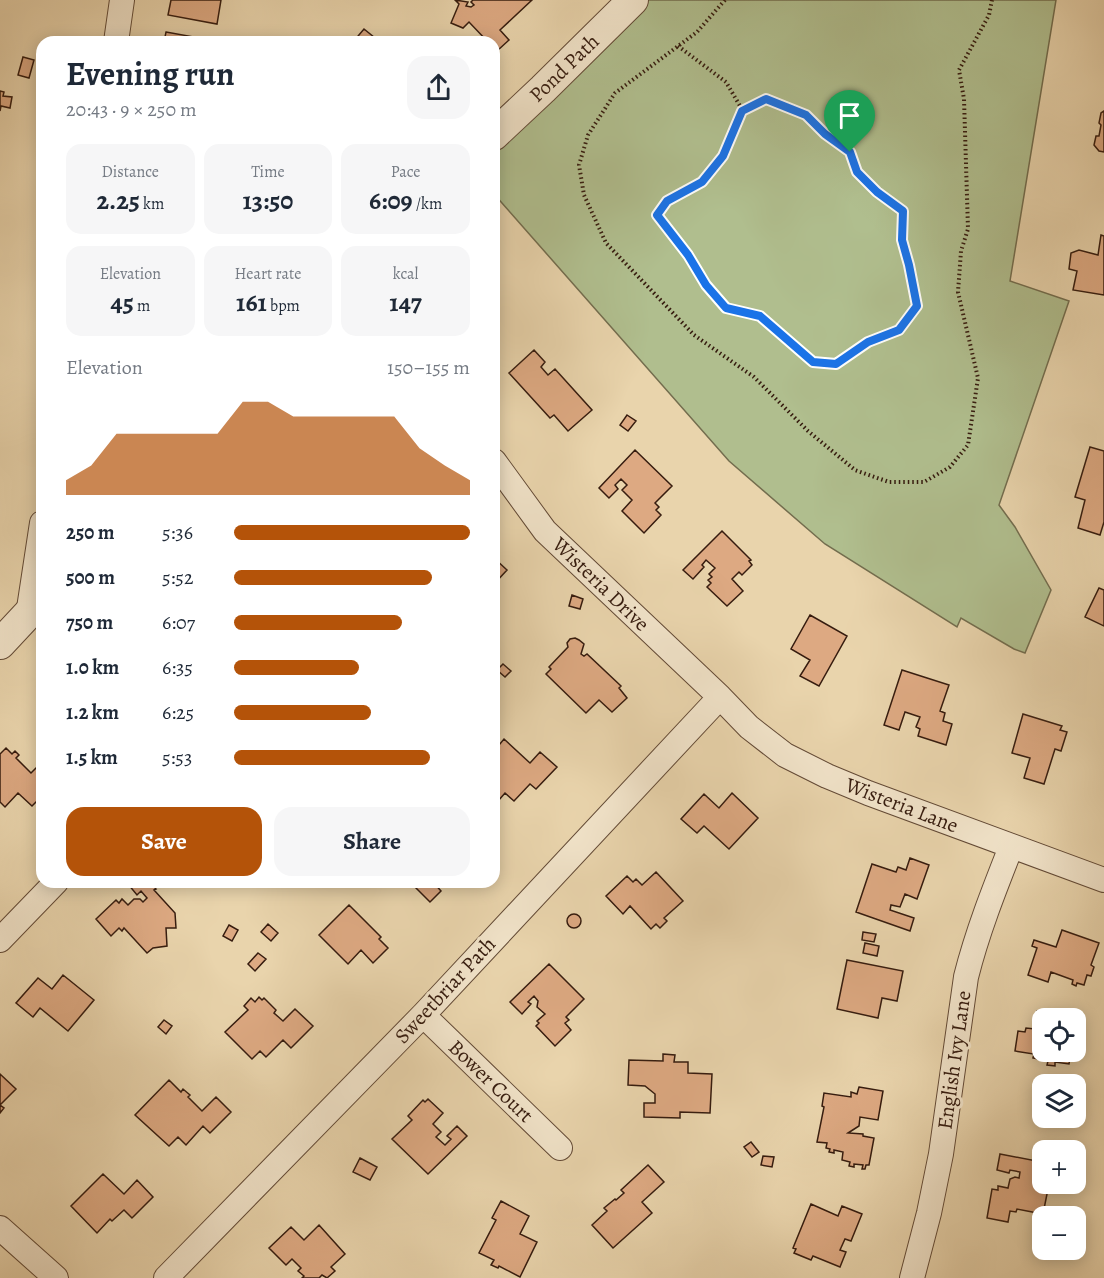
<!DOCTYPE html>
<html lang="en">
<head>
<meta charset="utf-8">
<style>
  :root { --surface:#fff; --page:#f6f6f7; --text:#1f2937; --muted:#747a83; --accent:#b45309 }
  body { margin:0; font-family:Alegreya,serif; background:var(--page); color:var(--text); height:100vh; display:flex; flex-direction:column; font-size:22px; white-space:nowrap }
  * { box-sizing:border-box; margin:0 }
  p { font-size:20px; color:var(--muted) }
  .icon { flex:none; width:33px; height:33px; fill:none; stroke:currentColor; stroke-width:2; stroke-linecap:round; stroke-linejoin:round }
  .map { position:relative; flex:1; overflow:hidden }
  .drawer { position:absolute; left:36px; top:36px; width:464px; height:852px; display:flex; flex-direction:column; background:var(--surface); border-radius:18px; box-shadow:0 3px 15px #0003 }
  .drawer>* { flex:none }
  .fabs { position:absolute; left:1032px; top:1008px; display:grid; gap:12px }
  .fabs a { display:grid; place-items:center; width:54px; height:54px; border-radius:12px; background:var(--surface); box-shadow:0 3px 15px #0003; font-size:30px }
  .pin { position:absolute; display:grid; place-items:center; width:51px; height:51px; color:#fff; margin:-62px -26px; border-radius:50% 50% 50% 0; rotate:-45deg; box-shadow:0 0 6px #0007 }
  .pin .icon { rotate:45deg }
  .round { display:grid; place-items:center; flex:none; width:63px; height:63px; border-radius:18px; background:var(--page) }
  .summary { display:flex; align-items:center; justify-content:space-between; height:102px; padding:0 30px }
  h1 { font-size:33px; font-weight:600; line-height:45px }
  .metrics { display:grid; grid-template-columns:repeat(3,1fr); gap:9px; height:102px; padding:6px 30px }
  .metrics div { display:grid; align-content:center; border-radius:15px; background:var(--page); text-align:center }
  .metrics b { font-size:26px; font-weight:600 }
  .metrics small { font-size:16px; font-weight:400 }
  .metrics p { font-size:16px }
  .chart { height:168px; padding:12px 30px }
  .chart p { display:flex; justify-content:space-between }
  .chart svg { width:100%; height:108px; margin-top:6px; fill:var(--accent); opacity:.7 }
  .button { display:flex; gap:12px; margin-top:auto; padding:12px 30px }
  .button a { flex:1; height:69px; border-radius:18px; background:var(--accent); color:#fff; font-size:24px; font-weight:600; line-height:69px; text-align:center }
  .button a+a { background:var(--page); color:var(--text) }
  ul { padding:0 30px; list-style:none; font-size:20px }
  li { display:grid; grid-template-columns:96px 72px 1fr; align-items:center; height:45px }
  li i { height:15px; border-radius:8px; background:var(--accent) }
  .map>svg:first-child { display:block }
  .green { fill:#b0be8e; stroke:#736d4e; stroke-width:1.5 }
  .building { fill:#dda982; stroke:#361c0f; stroke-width:1.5 }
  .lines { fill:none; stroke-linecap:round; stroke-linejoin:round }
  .minor-casing { stroke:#634a36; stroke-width:26 }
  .tertiary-casing { stroke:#634a36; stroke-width:32 }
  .path { stroke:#361c0f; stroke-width:4; stroke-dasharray:1.5 3; stroke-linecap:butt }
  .minor { stroke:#f1e3c9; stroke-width:24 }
  .tertiary { stroke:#f1e3c9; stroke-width:30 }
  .route-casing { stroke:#fff; stroke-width:12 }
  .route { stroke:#1a73e8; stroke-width:8 }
  .labels { text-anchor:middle; stroke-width:6; stroke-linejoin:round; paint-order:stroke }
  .street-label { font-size:21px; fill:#361c0f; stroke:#f1e3c9 }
</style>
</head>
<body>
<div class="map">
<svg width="1104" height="1278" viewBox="0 0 1104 1278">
  <rect width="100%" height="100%" fill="#e9d4ac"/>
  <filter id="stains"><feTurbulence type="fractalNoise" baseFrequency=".00333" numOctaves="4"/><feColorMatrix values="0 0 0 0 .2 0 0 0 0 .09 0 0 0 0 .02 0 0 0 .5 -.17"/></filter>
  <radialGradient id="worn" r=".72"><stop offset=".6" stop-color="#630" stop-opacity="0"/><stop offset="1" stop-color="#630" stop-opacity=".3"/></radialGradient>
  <path class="green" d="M640,0H1056L1010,281L1069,301L999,505L1015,527L1051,590L1025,653L1014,649L961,618L957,627L825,544L729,461L494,194V141Z"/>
  <path class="building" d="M171,0H221L217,24L168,15Z
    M455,0L468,2L466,6L471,7L474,5L471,2L473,0H532L500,30L509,40L497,51L494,48V42H488L469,22L463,28L451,23L459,4Z
    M364,29L380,42H353Z
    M166,32L194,37L193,42H164Z
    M23,57L34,60L29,78L18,75Z
    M0,91L4,92L3,96L12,97L10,108L1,106L0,111Z
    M1104,111V152L1099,151L1094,145L1096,136H1099L1101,125L1099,123L1101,113Z
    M1101,235L1104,236V295L1073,290L1077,271L1069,269L1071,253L1079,250L1098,255Z
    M534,350L545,362L541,367L548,375L555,369L592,410L568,431L554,415L550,418L509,373Z
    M627,415L636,421L628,431L620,425Z
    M1090,447L1104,451V522L1100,535L1078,528L1085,500L1075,497Z
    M635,450L672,486L655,503L659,507L656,510L661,515L644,533L622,511L632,500L622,490L627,485L621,479L615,485L618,489L609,498L599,488Z
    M722,531L751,560L749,561L752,565L742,575L739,572L732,579L743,591L727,606L707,587L711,583L708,580L712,577L709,574L715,568L706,560L702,565L704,567L693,579L683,570Z
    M494,558L507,570L494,584Z
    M1099,588L1104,590V626L1085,617Z
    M572,595L583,599L580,609L569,606Z
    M810,615L847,636L819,686L800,676L810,660L791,649Z
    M575,638L579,640L584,644L581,654L584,656L587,654L621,686L619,688L627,698L612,712L599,700L586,713L546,674L551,669L549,667L568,647L567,643L570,639Z
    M503,664L511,671L505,677L497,670Z
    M902,670L949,685L940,711L945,713L943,721L952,724L946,745L918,736L920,729L916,727L920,717L905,712L899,730L884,725Z
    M1023,714L1062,726L1060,730L1067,732L1061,751L1055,749L1044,784L1024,778L1030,758L1012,753Z
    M504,739L530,763L540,752L557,767L536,789L530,784L514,801L505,793L498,801L494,796V751Z
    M6,748L12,754L15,751L19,755L16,758L31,773L37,767L42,772V796L32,806L18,793L5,807L0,802V754Z
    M732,793L758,818L729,849L704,826L697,833L681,819L704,794L719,808Z
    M910,858L929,865L917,899L905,894L900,907L891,905L890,910L914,918L910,931L856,912L872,864L896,872L898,867L906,870Z
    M656,872L683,901L664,918L667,921L660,928L656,924L651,929L630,906L623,914L606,896L627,876L633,882L636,879L642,885Z
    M130,882H149L156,889L154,890L175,913L176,928H166L167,946L153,948L147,953L124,928L122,931L119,928L111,936L96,919L116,900L119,903L122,899L128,905L134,899H140L143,902L147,898L141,891L137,895L128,884Z
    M410,882H433L441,891L430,902Z
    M349,905L381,937L379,939L388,948L373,963L361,950L348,964L319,935Z
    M567 921a7 7 0 1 1 14 0a7 7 0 1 1-14 0Z
    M268,924L278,933L271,941L261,932Z
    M229,925L238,930L232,941L223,936Z
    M1062,930L1099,943L1091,965L1094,967L1091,976L1087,975L1084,985L1077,983L1076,986L1072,984L1073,980L1051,972L1048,982L1028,975L1037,948L1032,946L1034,940L1056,947Z
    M863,932L876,934L874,942L862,940Z
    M865,943L879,946L877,956L863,953Z
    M258,953L266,959L255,971L248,964Z
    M847,960L903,971L897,1001L882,998L878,1018L837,1009Z
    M549,964L584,999L566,1017L569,1020L565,1023L571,1030L555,1046L536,1026L539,1023L537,1021L545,1014L537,1007L538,1001L534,996L528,1002L531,1004L522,1014L510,1002Z
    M63,975L94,1000L68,1031L40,1008L33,1017L16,1003L38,978L52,989Z
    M259,997L262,1000L264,998L276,1010L274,1013L283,1021L295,1009L313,1026L291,1048L283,1040L266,1057L260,1051L252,1059L225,1032L248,1010L244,1006L251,998L255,1002Z
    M1037,1011L1076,1017V1024V1018H1042V1052H1071L1069,1064L1055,1062V1066L1047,1065L1048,1061L1033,1058L1034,1054L1015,1051L1018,1031L1025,1032L1026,1028L1035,1029Z
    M164,1020L172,1026L166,1034L158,1027Z
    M663,1054L675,1055L674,1062H688V1073L712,1074L710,1113L680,1112V1118L644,1117V1103H655V1094L645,1086L628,1085L629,1060L663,1061Z
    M0,1074L16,1089L0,1105L4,1108L0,1113Z
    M169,1080L181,1092L183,1089L190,1095L188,1097L202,1111L216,1097L231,1112L210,1133L203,1126L186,1145L178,1137L169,1146L135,1115Z
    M859,1087L883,1091L878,1120L860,1117L859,1126L848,1133L863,1134V1136L874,1138L869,1165H866L865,1169H862L863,1165L854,1164V1167L849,1166L850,1162L842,1160L843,1152L834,1150V1153L829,1152L830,1149L826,1148L827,1143L817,1142L824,1107L822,1106L824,1093L851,1097V1092L857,1094Z
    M428,1099L443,1113L433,1124L441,1132L436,1137L445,1145L451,1139L447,1136L457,1126L467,1136L428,1174L392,1139L412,1120L408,1116L423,1100L425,1102Z
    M751,1142L759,1152L752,1157L744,1147Z
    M1000,1154L1042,1162V1184H1049L1043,1214L1017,1209L1016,1212L1010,1211L1008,1222L987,1218L992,1189L998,1190V1186L1008,1188L1010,1179L1015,1177L1019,1178L1020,1172L1010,1170L1009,1173L997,1170Z
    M763,1156L774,1157L772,1167L761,1165Z
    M360,1158L377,1167L370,1180L353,1172Z
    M648,1165L664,1182L642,1202L652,1213L613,1248L592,1225L607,1211L604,1208L615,1199L616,1200L624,1193L621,1190Z
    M103,1174L124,1194L137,1180L153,1197L132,1218L124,1210L112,1221L110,1219L97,1233L71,1206Z
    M501,1201L529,1216L520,1234L537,1242L520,1277L499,1266L498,1268L491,1265L494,1260L479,1253L496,1220L492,1218Z
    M811,1204L838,1216L842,1206L862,1214L851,1241L845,1239L840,1250L846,1252L840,1267L813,1256L811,1260L794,1253L796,1249L793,1248Z
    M319,1225L345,1254L331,1267L335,1271L327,1278L322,1275L319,1278H302L304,1276L298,1271L301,1268L292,1259L286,1265L269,1248L291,1227L304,1240Z"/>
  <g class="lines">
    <defs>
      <path id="minor" d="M116,42L122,0
        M494,461L545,531L720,697L749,727L785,755L827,776L868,793L1104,880
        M28,615L42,523
        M0,940L56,882
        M423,1015L560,1148
        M0,1228L56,1278
        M166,1278L423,1015L720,697
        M912,1278L929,1213L941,1154L966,977C977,933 994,890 1011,847"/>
      <path id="tertiary" d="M494,135L543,89L633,0
        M0,644L42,599"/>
    </defs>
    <use href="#minor" class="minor-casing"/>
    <use href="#tertiary" class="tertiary-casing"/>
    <path class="path" d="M725,0L697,32L615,93L588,135L579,165L584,195L606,243L694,335L754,377L808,431L855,470L889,482H924L950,467L968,445L978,378L958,292L961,251L968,229L964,99L959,70L989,15L992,0
      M678,46L726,82L743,111
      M766,99L806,115L825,134L850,152L857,172L877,192L903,211L901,239L909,265L917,306L899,330L868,342L836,364L813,362L760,316L726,308L707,285L688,255L657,215L667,201L702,182L723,156L743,111Z"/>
    <use href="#minor" class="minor"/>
    <use href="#tertiary" class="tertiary"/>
  </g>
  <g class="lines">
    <defs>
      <path id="route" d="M766,99L806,115L825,134L850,152L857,172L877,192L903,211L902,240L909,265L917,306L899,330L868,342L836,364L813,362L760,316L726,308L706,285L688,255L657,215L667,201L702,182L723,156L742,111Z"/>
    </defs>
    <use href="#route" class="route-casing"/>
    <use href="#route" class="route"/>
  </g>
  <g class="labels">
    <g class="street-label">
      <text transform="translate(564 68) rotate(-44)" y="7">Pond Path</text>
      <text transform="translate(601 584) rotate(44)" y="7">Wisteria Drive</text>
      <text transform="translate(902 805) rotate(21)" y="7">Wisteria Lane</text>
      <text transform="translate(445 990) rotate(-47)" y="7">Sweetbriar Path</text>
      <text transform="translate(954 1060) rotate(-82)" y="7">English Ivy Lane</text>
      <text transform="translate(491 1081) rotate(44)" y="7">Bower Court</text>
    </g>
  </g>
  <rect width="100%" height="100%" filter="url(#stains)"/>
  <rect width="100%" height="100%" fill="url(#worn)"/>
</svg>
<div class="fabs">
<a><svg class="icon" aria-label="locate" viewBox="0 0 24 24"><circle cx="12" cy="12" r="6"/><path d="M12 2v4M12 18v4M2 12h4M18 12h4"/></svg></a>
<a><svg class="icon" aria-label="layers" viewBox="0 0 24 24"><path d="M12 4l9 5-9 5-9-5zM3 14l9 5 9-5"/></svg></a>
<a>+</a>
<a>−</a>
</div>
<div class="pin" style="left:850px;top:152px;background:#1e9e55"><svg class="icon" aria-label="arrive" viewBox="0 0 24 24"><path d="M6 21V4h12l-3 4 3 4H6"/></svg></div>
<section class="drawer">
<div class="summary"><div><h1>Evening run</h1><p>20:43 · 9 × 250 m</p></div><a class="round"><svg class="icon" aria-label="share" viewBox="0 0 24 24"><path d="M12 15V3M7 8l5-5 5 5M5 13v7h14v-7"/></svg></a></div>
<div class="metrics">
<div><p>Distance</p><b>2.25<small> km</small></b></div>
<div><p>Time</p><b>13:50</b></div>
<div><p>Pace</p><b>6:09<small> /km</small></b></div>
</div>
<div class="metrics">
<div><p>Elevation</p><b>45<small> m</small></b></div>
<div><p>Heart rate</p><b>161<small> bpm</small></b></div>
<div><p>kcal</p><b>147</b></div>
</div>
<div class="chart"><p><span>Elevation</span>150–155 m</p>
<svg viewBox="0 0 160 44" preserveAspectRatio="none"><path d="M0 44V38L10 32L20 19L30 19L40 19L50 19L60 19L70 6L80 6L90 12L100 12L110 12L120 12L130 12L140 25L150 32L160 38V44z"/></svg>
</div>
<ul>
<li><b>250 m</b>5:36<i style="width:100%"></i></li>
<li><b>500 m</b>5:52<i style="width:84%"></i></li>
<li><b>750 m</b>6:07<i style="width:71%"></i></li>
<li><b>1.0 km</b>6:35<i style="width:53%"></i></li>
<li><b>1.2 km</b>6:25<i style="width:58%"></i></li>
<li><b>1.5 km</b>5:53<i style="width:83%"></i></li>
</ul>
<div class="button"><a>Save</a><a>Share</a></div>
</section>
</div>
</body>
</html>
